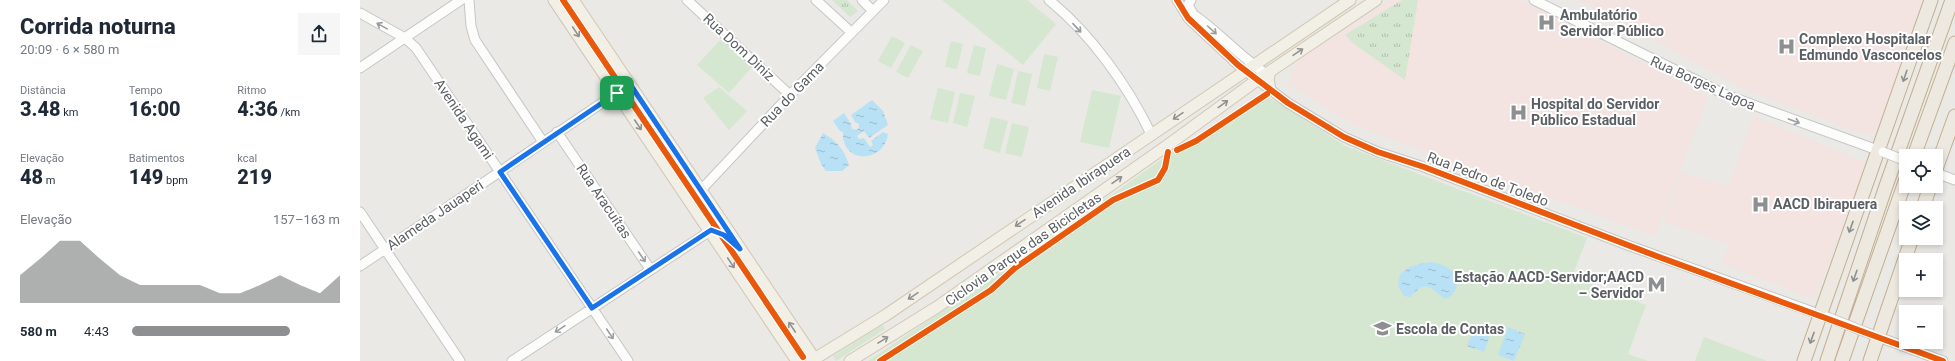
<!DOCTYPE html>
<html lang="pt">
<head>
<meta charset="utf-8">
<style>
  :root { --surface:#fff; --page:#f6f6f7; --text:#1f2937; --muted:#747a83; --accent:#8d8f90 }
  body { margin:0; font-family:Roboto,sans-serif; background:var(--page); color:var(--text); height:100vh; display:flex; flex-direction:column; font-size:15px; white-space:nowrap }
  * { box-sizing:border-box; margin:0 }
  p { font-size:13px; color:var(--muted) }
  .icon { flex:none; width:22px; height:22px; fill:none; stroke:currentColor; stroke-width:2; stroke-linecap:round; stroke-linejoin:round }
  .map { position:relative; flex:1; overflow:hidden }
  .sheet { display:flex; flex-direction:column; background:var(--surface); width:360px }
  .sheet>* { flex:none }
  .controls { position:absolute; left:1539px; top:149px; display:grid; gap:8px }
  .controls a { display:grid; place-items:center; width:44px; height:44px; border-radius:0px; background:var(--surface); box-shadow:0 2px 6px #0003; font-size:20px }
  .pin { position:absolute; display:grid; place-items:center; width:34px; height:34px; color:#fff; margin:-17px; border-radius:8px; box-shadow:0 2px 6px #0006 }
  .round { display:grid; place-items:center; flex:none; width:42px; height:42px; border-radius:0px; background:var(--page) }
  .summary { display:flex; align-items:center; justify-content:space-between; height:68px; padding:0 20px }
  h1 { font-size:22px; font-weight:800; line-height:30px }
  .metrics { display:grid; grid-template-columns:repeat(3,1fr); gap:6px; height:68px; padding:4px 20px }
  .metrics div { display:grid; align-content:center }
  .metrics b { font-size:20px; font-weight:800 }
  .metrics small { font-size:11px; font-weight:400 }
  .metrics p { font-size:11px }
  .chart { height:112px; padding:8px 20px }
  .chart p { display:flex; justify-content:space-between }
  .chart svg { width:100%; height:72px; margin-top:4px; fill:var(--accent); opacity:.7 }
  ul { padding:0 20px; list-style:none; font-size:13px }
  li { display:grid; grid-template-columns:64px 48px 1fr; align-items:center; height:30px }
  li i { height:10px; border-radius:5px; background:var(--accent) }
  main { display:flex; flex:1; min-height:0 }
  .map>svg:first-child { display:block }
  .medical { fill:#f3e3e1 }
  .grass { fill:#d5e7d0 }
  .park { fill:url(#park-tufts) }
  .water { fill:url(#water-ripples) }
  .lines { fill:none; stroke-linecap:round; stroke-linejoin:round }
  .minor-casing { stroke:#c6c6c6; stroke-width:11 }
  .major-casing { stroke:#d2c7b3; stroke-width:13 }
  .highway-casing { stroke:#c2af92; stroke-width:15 }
  .minor { stroke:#fcfcfb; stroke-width:9 }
  .major { stroke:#f2efe7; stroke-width:11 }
  .highway { stroke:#eee9e0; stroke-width:13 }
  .minor-bridge-casing { stroke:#c6c6c6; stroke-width:11; stroke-linecap:butt }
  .minor-bridge { stroke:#fcfcfb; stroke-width:9 }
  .cycleway-casing { stroke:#fff; stroke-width:8 }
  .cycleway { stroke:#e8590c; stroke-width:6 }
  .oneway { stroke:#9b9ea0 }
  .oneway2 { stroke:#909191 }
  .oneway3 { stroke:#8e8f8f }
  .route-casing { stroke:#fff; stroke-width:8 }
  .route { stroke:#1a73e8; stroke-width:5 }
  .labels { text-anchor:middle; stroke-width:4; stroke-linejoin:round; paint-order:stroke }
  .poi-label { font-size:14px; font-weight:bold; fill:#5b5f63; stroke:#fff; text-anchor:start }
  .street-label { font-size:14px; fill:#5b5f63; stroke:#fff }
</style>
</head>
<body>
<main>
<section class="sheet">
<div class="summary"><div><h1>Corrida noturna</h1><p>20:09 · 6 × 580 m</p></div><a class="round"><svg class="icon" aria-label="share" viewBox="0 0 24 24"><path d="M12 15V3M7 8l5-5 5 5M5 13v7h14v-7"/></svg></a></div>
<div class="metrics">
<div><p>Distância</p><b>3.48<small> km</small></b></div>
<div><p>Tempo</p><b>16:00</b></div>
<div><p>Ritmo</p><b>4:36<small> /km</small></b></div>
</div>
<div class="metrics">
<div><p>Elevação</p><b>48<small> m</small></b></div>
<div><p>Batimentos</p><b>149<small> bpm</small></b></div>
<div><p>kcal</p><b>219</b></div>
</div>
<div class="chart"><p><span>Elevação</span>157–163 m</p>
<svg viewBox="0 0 160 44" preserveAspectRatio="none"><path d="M0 44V27L10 17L20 6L30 6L40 17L50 27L60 33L70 33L80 33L90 33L100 38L110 38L120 33L130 27L140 33L150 38L160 27V44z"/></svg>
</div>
<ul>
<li><b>580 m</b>4:43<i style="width:76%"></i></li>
</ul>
</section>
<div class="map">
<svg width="1595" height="361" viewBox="0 0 1595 361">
  <defs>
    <pattern id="park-tufts" width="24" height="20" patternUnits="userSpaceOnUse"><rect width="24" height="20" fill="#d5e7d0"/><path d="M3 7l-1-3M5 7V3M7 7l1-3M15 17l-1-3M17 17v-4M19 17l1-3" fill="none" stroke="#b0beac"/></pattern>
    <pattern id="water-ripples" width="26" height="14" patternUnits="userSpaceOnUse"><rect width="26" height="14" fill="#b8e1f6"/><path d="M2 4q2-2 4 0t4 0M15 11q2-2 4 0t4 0" fill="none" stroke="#99bacb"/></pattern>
  </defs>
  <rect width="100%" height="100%" fill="#eae9e5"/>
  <path class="medical" d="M1030,0H1160L1348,97L1295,236L997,126L928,84L937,62Z
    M1218,0H1562L1517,131L1507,135L1386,90Z
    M1393,116L1504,162L1505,166L1455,299L1362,264L1369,244L1303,221L1321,172L1368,187Z"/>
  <path class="grass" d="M582,0H667L696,24L663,65Z
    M532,36L545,43L531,68L518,61Z
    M361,39L392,67L369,93L337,65Z
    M591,41L603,44L597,69L585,67Z
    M551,45L563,51L548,78L536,72Z
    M614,45L626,48L620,76L607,73Z
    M684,54L698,57L690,91L677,88Z
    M637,64L654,69L646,100L629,96Z
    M658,71L672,74L665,106L651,103Z
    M359,87L387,111L369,130L343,98Z
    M578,88L595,92L588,123L570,119Z
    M732,90L761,96L749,148L720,142Z
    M600,93L615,96L607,127L593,123Z
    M904,94L985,146L1227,238L1212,277L1286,305L1268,354L1288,361H508L672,251L815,150Z
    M631,117L648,121L640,153L623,148Z
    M652,123L669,127L662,157L645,153Z
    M522,325L525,329L476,361L473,356Z
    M1344,337L1407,361H1335Z"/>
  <path class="park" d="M472,0H487L498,11L490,17Z
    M1042,0H1058L1045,80L994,44L985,35Z"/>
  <path class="water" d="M512,100L523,111L528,125L509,138L504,131L497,136L499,139L504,138L510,147L513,145L511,141L523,132L528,134C524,164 481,164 483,132L480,131L473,121L484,113L491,124L492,129L497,130L499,127V124L495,122L491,115Z
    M463,133C477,141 484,149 489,165L482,171H466L461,164L455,148Z
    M1069,262C1081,263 1094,268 1097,281C1097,291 1093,297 1084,299C1069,286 1067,280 1050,297L1044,296L1038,286L1040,274L1051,266Z
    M1148,327L1165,334L1154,361L1138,355Z
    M1114,329L1130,335L1124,352L1107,346Z"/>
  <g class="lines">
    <defs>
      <path id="minor" d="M109,0L111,26L115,40L183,142
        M327,0L430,95
        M456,0L491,32
        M502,0L513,11
        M689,0C731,34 768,86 791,134
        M817,0L828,18L878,65L928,103L984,137L1018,152L1064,167L1270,246L1464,316
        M831,0L828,5L832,12
        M1174,0L1366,95L1523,152
        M821,7C851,23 876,54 906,74
        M0,13L45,38L56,48L268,361
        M0,68L101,0
        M197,132L290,269
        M1576,173L1595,180
        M341,190L430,95L524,0
        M0,212L100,361
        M0,266L270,84
        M1513,335L1583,361
        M152,361L350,231"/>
      <path id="major" d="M194,0L437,361
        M213,0L456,361
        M910,89L908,79L910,72
        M451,361L526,315L990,0
        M490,361L577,307L808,145L897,80L1016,0"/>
      <path id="highway" d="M1554,156L1595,43
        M1576,169L1595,116
        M1563,208L1570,186
        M1444,361L1571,0
        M1467,361L1526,186L1592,0
        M1482,361L1546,179
        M1510,361L1552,238"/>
    </defs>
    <use href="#minor" class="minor-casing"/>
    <use href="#major" class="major-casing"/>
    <use href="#highway" class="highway-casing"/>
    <use href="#minor" class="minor"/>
    <use href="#major" class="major"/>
    <use href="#highway" class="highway"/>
    <defs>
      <path id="minor-bridge" d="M1523,152L1546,161
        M1467,317L1513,335"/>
    </defs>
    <use href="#minor-bridge" class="minor-bridge-casing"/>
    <use href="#minor-bridge" class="minor-bridge"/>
    <defs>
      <path id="cycleway" d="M203,0L443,357
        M817,0L828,18L878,65L928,103L984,137L1018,152L1064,167L1299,257L1583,361
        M817,150L836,141L907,94
        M520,361L631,290L655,268L753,200L798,180L805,168L808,152"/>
    </defs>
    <use href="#cycleway" class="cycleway-casing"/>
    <use href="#cycleway" class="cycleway"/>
  </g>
  <defs><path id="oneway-shaft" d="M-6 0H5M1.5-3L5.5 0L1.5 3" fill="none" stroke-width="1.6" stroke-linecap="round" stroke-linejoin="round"/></defs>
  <g class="oneway">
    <use href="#oneway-shaft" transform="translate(22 26) rotate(-151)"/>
    <use href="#oneway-shaft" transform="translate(717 28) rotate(47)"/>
    <use href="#oneway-shaft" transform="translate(852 30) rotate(42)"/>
    <use href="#oneway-shaft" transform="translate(1434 121) rotate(20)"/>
    <use href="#oneway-shaft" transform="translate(282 257) rotate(56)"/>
    <use href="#oneway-shaft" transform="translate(200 329) rotate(146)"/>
    <use href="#oneway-shaft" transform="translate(250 334) rotate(56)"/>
  </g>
  <g class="oneway2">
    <use href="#oneway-shaft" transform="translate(216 32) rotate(56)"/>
    <use href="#oneway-shaft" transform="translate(938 52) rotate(-34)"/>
    <use href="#oneway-shaft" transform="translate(863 104) rotate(-36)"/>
    <use href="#oneway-shaft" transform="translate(818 116) rotate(146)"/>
    <use href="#oneway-shaft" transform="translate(278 125) rotate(56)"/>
    <use href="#oneway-shaft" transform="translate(757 180) rotate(-35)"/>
    <use href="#oneway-shaft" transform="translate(660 223) rotate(146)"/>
    <use href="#oneway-shaft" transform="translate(371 263) rotate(56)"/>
    <use href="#oneway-shaft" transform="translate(553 296) rotate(146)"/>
    <use href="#oneway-shaft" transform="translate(432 327) rotate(-124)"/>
    <use href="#oneway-shaft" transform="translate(523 340) rotate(-32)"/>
  </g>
  <g class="oneway3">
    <use href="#oneway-shaft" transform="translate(1545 76) rotate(109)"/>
    <use href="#oneway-shaft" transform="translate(1491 227) rotate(110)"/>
    <use href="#oneway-shaft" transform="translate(1495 276) rotate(109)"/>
    <use href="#oneway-shaft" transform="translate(1452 338) rotate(110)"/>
  </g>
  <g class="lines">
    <defs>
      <path id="route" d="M270,84L380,249L364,235L351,230L232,308L140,172Z"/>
    </defs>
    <use href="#route" class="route-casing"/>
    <use href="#route" class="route"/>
  </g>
  <defs>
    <symbol id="hospital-bare" viewBox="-9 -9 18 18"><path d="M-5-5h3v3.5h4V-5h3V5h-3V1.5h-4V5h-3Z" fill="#8d8f90" stroke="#fff" stroke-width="2.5" paint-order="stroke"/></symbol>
    <symbol id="metro-bare" viewBox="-9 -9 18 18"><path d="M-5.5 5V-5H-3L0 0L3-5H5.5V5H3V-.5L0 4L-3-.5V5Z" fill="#8d8f90" stroke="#fff" stroke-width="2.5" paint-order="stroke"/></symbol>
    <symbol id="university-bare" viewBox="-9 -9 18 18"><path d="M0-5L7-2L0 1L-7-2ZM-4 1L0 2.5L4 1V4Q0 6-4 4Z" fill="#8d8f90" stroke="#fff" stroke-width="2.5" paint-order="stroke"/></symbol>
  </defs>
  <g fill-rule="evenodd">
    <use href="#hospital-bare" x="1174" y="10" width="25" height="25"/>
    <use href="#hospital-bare" x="1414" y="34" width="25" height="25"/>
    <use href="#hospital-bare" x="1146" y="100" width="25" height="25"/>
    <use href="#hospital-bare" x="1388" y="192" width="25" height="25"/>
    <use href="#metro-bare" x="1284" y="272" width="25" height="25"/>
    <use href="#university-bare" x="1010" y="316" width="25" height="25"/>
  </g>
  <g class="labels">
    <g class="poi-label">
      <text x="1200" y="20">Ambulatório<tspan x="1200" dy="16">Servidor Público</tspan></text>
      <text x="1439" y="44">Complexo Hospitalar<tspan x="1439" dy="16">Edmundo Vasconcelos</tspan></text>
      <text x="1171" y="109">Hospital do Servidor<tspan x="1171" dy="16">Público Estadual</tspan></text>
      <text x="1413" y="209">AACD Ibirapuera</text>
      <text x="1284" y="282" text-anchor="end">Estação AACD-Servidor;AACD<tspan x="1284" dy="16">– Servidor</tspan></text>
      <text x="1036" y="334">Escola de Contas</text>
    </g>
    <g class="street-label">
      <text transform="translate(379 47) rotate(43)" y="5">Rua Dom Diniz</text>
      <text transform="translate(1343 83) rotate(24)" y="5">Rua Borges Lagoa</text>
      <text transform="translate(432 94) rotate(-46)" y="5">Rua do Gama</text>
      <text transform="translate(104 119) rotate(56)" y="5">Avenida Agami</text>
      <text transform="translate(1128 179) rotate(21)" y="5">Rua Pedro de Toledo</text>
      <text transform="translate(721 182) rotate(-34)" y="5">Avenida Ibirapuera</text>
      <text transform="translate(244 201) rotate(56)" y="5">Rua Aracuítas</text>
      <text transform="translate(75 215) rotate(-34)" y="5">Alameda Jauaperi</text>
      <text transform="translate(663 249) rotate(-35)" y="5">Ciclovia Parque das Bicicletas</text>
    </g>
  </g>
</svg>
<div class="controls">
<a><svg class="icon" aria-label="locate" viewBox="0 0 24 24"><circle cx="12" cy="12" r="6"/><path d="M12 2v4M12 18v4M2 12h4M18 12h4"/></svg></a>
<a><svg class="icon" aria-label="layers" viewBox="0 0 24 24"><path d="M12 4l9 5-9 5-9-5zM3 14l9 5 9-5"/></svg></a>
<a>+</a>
<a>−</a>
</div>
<div class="pin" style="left:257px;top:93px;background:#1e9e55"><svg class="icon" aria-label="arrive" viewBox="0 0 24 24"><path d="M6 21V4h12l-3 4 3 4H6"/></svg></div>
</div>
</main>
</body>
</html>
